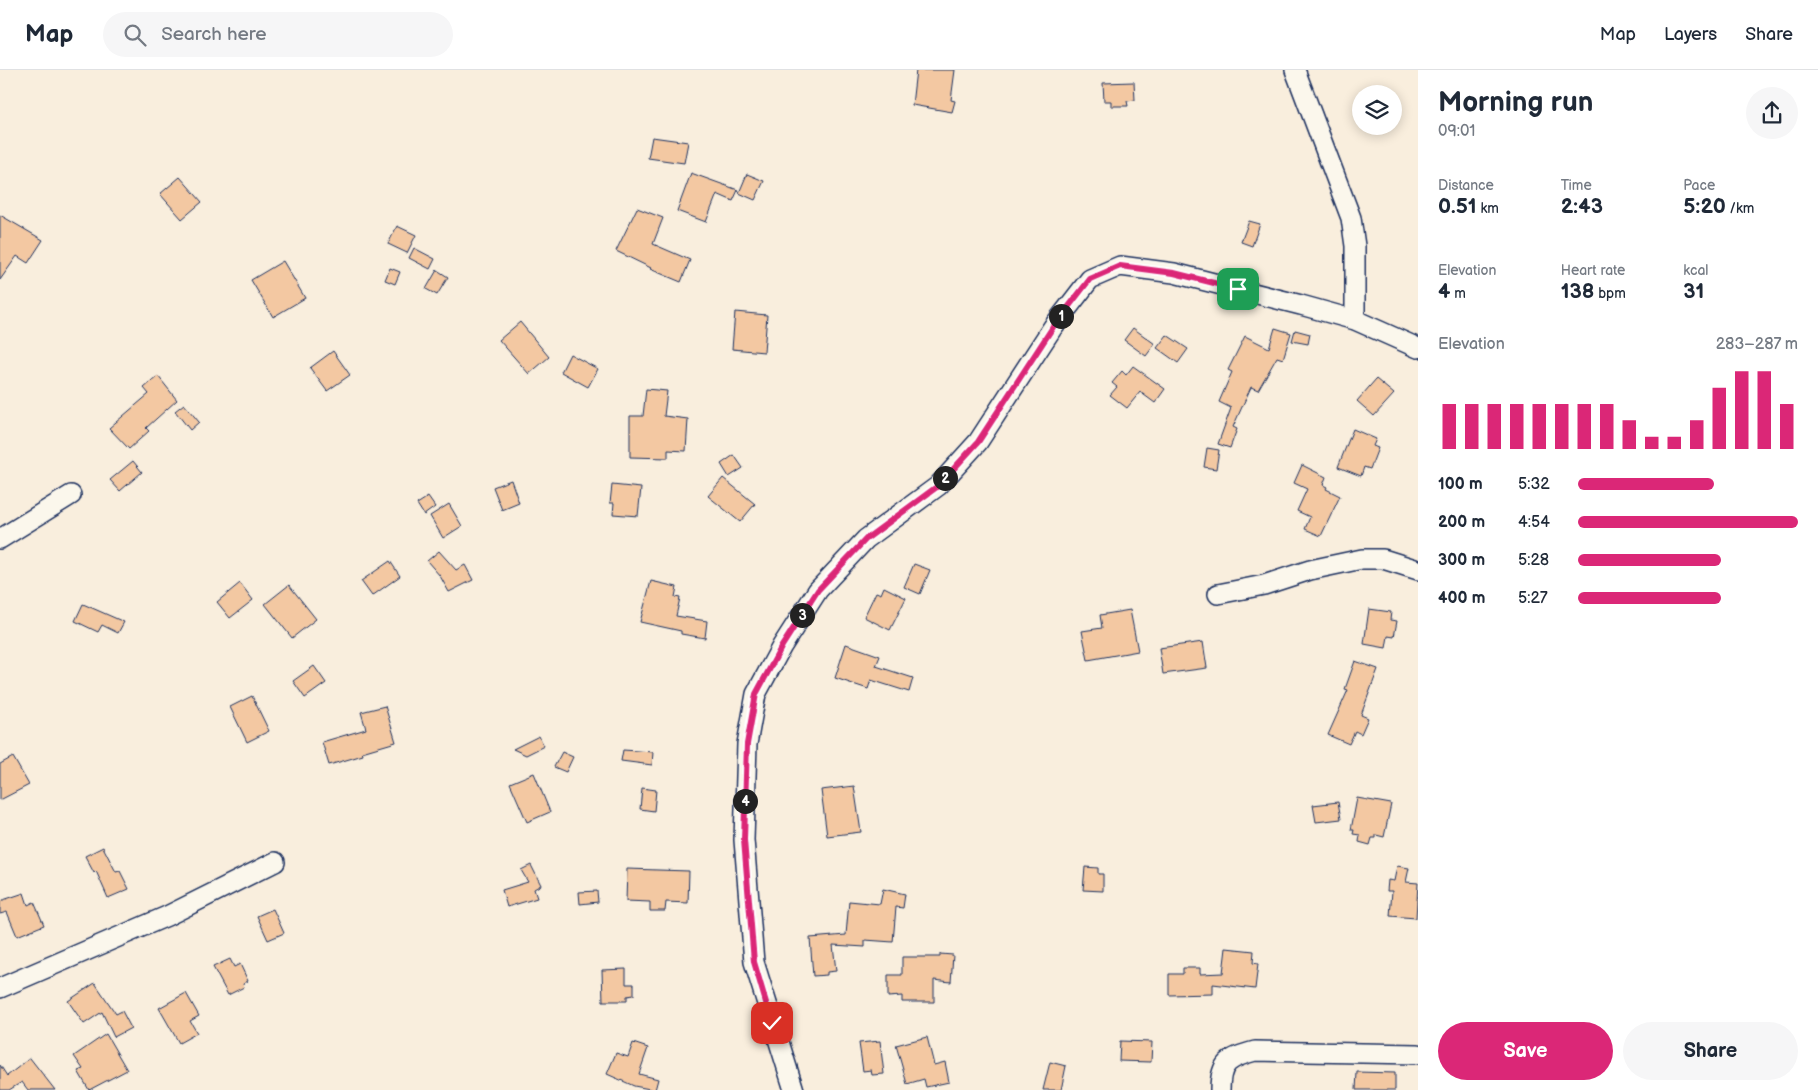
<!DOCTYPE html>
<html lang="en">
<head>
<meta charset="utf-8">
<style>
  :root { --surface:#fff; --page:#f6f6f7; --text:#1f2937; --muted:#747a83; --line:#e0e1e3; --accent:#db2777 }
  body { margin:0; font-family:"Balsamiq Sans",sans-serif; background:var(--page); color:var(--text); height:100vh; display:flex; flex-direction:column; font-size:19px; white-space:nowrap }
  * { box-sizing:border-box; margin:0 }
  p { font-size:16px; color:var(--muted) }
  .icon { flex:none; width:28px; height:28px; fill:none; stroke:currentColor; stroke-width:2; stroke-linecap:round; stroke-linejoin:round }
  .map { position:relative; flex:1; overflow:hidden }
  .drawer { display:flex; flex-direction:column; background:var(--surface); width:400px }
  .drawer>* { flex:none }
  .tools { position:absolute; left:1352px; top:15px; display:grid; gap:10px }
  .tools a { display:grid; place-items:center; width:50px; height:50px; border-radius:50%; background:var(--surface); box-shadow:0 2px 12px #0003; font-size:25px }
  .pin { position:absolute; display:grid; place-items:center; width:42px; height:42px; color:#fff; margin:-21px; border-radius:10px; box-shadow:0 2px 8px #0006 }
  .km { position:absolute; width:25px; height:25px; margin:-12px; border-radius:50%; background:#222; color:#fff; font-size:14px; line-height:25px; text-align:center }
  .round { display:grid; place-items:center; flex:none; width:52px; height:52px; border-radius:26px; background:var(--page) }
  .head { display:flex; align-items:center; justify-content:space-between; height:85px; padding:0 20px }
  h1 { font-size:28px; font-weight:700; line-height:38px }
  .figures { display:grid; grid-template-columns:repeat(3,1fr); gap:8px; height:85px; padding:5px 20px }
  .figures div { display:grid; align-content:center }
  .figures b { font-size:21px; font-weight:700 }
  .figures small { font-size:14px; font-weight:400 }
  .figures p { font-size:14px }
  .chart { height:140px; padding:10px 20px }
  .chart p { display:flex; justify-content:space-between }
  .chart svg { width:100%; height:90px; margin-top:5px; stroke:var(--accent); stroke-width:6 }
  .primary-button { display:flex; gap:10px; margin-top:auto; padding:10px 20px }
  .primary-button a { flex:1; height:58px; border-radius:30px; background:var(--accent); color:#fff; font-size:20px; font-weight:700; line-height:58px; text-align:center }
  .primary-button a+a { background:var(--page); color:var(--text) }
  ul { padding:0 20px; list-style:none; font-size:16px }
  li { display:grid; grid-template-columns:80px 60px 1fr; align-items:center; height:38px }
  li i { height:12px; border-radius:6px; background:var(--accent) }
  header { display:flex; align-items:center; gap:30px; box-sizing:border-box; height:70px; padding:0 25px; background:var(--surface); border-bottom:1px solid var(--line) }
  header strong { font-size:24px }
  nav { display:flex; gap:28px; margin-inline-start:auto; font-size:18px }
  .search { width:350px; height:45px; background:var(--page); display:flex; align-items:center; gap:12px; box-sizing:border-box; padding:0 18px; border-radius:28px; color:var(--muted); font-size:19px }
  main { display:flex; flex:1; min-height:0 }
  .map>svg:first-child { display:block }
  .building { fill:#f3c8a2; stroke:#1b2f5e }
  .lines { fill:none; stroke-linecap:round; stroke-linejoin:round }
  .minor-casing { stroke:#1b2f5e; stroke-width:22 }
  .minor { stroke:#fbf7ec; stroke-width:19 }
  .route-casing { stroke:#fff; stroke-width:10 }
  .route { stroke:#db2777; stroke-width:6 }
</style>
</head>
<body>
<header>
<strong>Map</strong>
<div class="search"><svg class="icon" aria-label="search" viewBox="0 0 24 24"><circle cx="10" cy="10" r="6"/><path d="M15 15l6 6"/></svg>Search here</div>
<nav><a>Map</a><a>Layers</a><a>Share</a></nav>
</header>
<main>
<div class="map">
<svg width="1418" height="1020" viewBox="0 0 1418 1020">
  <rect width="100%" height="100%" fill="#f9eedd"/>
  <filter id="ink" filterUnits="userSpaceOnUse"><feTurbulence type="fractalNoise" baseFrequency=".02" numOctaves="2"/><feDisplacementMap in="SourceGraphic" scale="10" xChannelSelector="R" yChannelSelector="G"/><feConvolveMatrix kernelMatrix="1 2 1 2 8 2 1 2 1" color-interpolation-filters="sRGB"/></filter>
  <g filter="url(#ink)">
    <path class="building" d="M916,0H955L951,30L955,31L952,42L912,35Z
      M1134,12L1135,30L1127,31L1128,36H1111V31H1104L1103,13Z
      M652,67L688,72L684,93L648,88Z
      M691,103L738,120L733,131L717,124L706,152L677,141Z
      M747,104L764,111L755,130L739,123Z
      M180,107L202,132L182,149L160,124Z
      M637,138L663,148L653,174L690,190L681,212L650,199L651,198L616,181Z
      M0,145L43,170L28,193L17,186L0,210Z
      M1249,151L1260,154L1252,176L1241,172Z
      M397,156L416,165L407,183L388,174Z
      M414,178L435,189L430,199L409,188Z
      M283,191L305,228L273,247L251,210Z
      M390,198L400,202L395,214L385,210Z
      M437,200L448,207L437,225L426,219Z
      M735,242L767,245L764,282L732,279Z
      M520,252L549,287L529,304L499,270Z
      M1133,258L1155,274L1146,286L1124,270Z
      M1275,258L1291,263L1283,289L1277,287L1258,320L1251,317L1233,357L1237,359L1230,378L1218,374L1231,338L1219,332L1232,302L1228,300L1245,266L1269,278Z
      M1295,260L1310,264L1308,274L1292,271Z
      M1167,265L1188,279L1178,293L1157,278Z
      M333,281L350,305L327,321L310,298Z
      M570,284L598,299L588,317L561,302Z
      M1133,296L1165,319L1155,333L1140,322L1127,338L1110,325L1117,317L1112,313L1122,301L1126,305Z
      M158,306L177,330L146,358L149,361L129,379L109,358L149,324L144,318Z
      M1376,309L1394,324L1374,346L1357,331Z
      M646,319L667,321L664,346L688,349L686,381L668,380V388L630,387V346H643Z
      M184,334L199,352L190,360L175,341Z
      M1353,359L1376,369L1373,376L1378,378L1370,399L1364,397L1361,406L1338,397Z
      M1207,378L1219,380L1216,399L1204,397Z
      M734,385L743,398L729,407L721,394Z
      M133,391L142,402L120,421L110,410Z
      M1302,395L1326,407L1323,415L1327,417L1326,419L1340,426L1321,466L1305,459L1310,447L1297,441L1307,419L1294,413Z
      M723,408L755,434L740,452L708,426Z
      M511,410L519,433L502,440L493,417Z
      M612,415L641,418L638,446L613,444L614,433H610Z
      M428,427L435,437L424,445L417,434Z
      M449,434L462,456L443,468L430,446Z
      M439,481L456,500L465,495L473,510L449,522L440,506L427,491Z
      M390,491L400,506L372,526L361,511Z
      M914,494L930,500L920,524L904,517Z
      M651,511L677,517L675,527L680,528L676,546L707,551L705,568L681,564V561L640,552Z
      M240,513L253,530L230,548L217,532Z
      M289,515L316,549L292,568L265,534Z
      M884,517L906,528L890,560L864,547L876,522L881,524Z
      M83,534L124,552L118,563L102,555L98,562L75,551Z
      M1369,539L1391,542L1390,550L1397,551L1394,567L1388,566L1386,578L1364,574Z
      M1130,540L1138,581L1088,590L1082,561L1102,558L1100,545Z
      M1203,572L1207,598L1163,604L1159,578Z
      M846,574L880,586L876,596L913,608L909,622L871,610L868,619L835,608Z
      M1355,591L1378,599L1361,645L1368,648L1361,664L1355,661L1349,674L1328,665L1348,620L1345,619Z
      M314,596L326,613L305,628L293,611Z
      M252,626L269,661L247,672L230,637Z
      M385,636L396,672L362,682L363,685L329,695L322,672L366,659L361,642Z
      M539,666L544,676L526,685L513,679Z
      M623,680L653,682L652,695L621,691Z
      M562,682L573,687L566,702L554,697Z
      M13,687L29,715L0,730V694Z
      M534,703L550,742L527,752L510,713Z
      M854,716L861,762L827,766L821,720Z
      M642,718L656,720L654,741L640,739Z
      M1357,728L1391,734L1384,767L1376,765V768H1372L1370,775L1359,772L1360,765L1353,764L1354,760H1351Z
      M1338,732L1341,749L1316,752L1313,735Z
      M103,777L116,802L120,801L129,819L108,828L96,801L94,803L85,786Z
      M531,795L541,815L534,819L537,828L507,837L502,820L528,812L521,800Z
      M1397,796L1409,798L1406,812L1418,813L1416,848L1390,846L1392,821H1387L1388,810L1394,811Z
      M1085,797L1098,798V804H1103V821L1083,820Z
      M627,799L689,801L688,833L666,832L665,841H650V832L626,831Z
      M883,819L905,824L903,838L896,837L893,872L865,870V877L833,875L836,901L827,902V905L813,906L810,868L846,865L849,831L880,834Z
      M597,821L598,832L580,834L579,822Z
      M24,823L28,835L34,832L44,855L17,866L7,842L0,844V831Z
      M273,839L284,863L268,870L257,846Z
      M1226,878L1254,881L1253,893L1258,894L1255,919L1213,914V924L1169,925V904H1183V898H1200V904L1223,903Z
      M940,884L953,885L951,912L934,910V932H902V926L888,927V905H902V887H940Z
      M230,889L234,897L240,894L248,911L243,914L244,917L228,925L213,897Z
      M626,899V914H634V925L627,926V931H603L602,900Z
      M95,913L116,944L122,941L131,958L114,967L102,942L84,954L68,931Z
      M186,923L199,946L190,951L197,963L179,973L159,938Z
      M106,964L127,1000L89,1020L78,1001L83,999L74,986Z
      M927,967L934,995L945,992L949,1012L926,1017L924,1009L907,1014L896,975Z
      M880,971L884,1004L872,1005L871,1000L863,1001L859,973Z
      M1120,971L1152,972L1151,992L1119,991Z
      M633,973L648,978L639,1004L658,1009L655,1020L634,1016L607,1004L616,983L628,987Z
      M30,988L55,1020H28L22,1012L9,1020H0V995L7,1006Z
      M1050,992L1066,996L1061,1020H1043Z
      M1357,1002L1395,1003V1020H1356Z"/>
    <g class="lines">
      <defs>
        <path id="minor" d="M1295,0L1351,148L1355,176V250
          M0,469L71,425
          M1218,524L1264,515L1310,500L1362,489H1383L1418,500
          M0,918L167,846L275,792
          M794,1020L754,892L744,770L747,674L756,624L782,576L818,520L866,469L938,416L978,372L1053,257L1090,209L1120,196L1174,203L1301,235L1355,250L1418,278
          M1220,1020C1220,992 1229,988 1255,981L1418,984"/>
      </defs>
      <use href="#minor" class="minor-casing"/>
      <use href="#minor" class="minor"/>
    </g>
  </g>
  <g class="lines" filter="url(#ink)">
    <defs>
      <path id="route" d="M772,953L754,892L744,770L747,674L756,624L782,576L818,520L866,469L938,416L978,372L1053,257L1090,209L1120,196L1174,203L1238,219"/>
    </defs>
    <use href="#route" class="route-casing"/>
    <use href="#route" class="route"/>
  </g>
</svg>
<div class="tools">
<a><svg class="icon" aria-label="layers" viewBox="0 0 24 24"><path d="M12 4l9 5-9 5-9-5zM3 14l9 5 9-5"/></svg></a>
</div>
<div class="pin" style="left:1238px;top:219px;background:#1e9e55"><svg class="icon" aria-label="arrive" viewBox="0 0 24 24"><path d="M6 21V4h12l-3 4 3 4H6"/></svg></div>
<div class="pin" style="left:772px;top:953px;background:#d93025"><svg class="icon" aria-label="check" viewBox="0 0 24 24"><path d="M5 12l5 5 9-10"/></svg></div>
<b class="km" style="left:1061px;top:246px">1</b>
<b class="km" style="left:945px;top:408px">2</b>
<b class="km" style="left:802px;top:545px">3</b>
<b class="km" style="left:745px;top:731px">4</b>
</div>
<section class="drawer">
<div class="head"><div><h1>Morning run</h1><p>09:01</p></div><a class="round"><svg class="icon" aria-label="share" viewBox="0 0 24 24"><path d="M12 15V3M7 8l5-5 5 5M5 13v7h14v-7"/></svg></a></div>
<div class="figures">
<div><p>Distance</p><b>0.51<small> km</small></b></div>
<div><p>Time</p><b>2:43</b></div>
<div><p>Pace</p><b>5:20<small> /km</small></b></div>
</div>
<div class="figures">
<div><p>Elevation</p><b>4<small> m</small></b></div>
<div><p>Heart rate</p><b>138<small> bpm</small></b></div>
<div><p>kcal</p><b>31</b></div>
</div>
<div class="chart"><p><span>Elevation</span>283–287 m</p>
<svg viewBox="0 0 160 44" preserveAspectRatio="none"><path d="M5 44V22M15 44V22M25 44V22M35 44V22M45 44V22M55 44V22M65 44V22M75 44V22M85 44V30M95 44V38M105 44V38M115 44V30M125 44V14M135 44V6M145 44V6M155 44V22"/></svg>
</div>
<ul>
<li><b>100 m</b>5:32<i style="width:62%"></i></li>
<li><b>200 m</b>4:54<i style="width:100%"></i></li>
<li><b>300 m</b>5:28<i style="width:65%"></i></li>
<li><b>400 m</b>5:27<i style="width:65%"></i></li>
</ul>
<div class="primary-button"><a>Save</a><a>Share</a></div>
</section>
</main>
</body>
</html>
